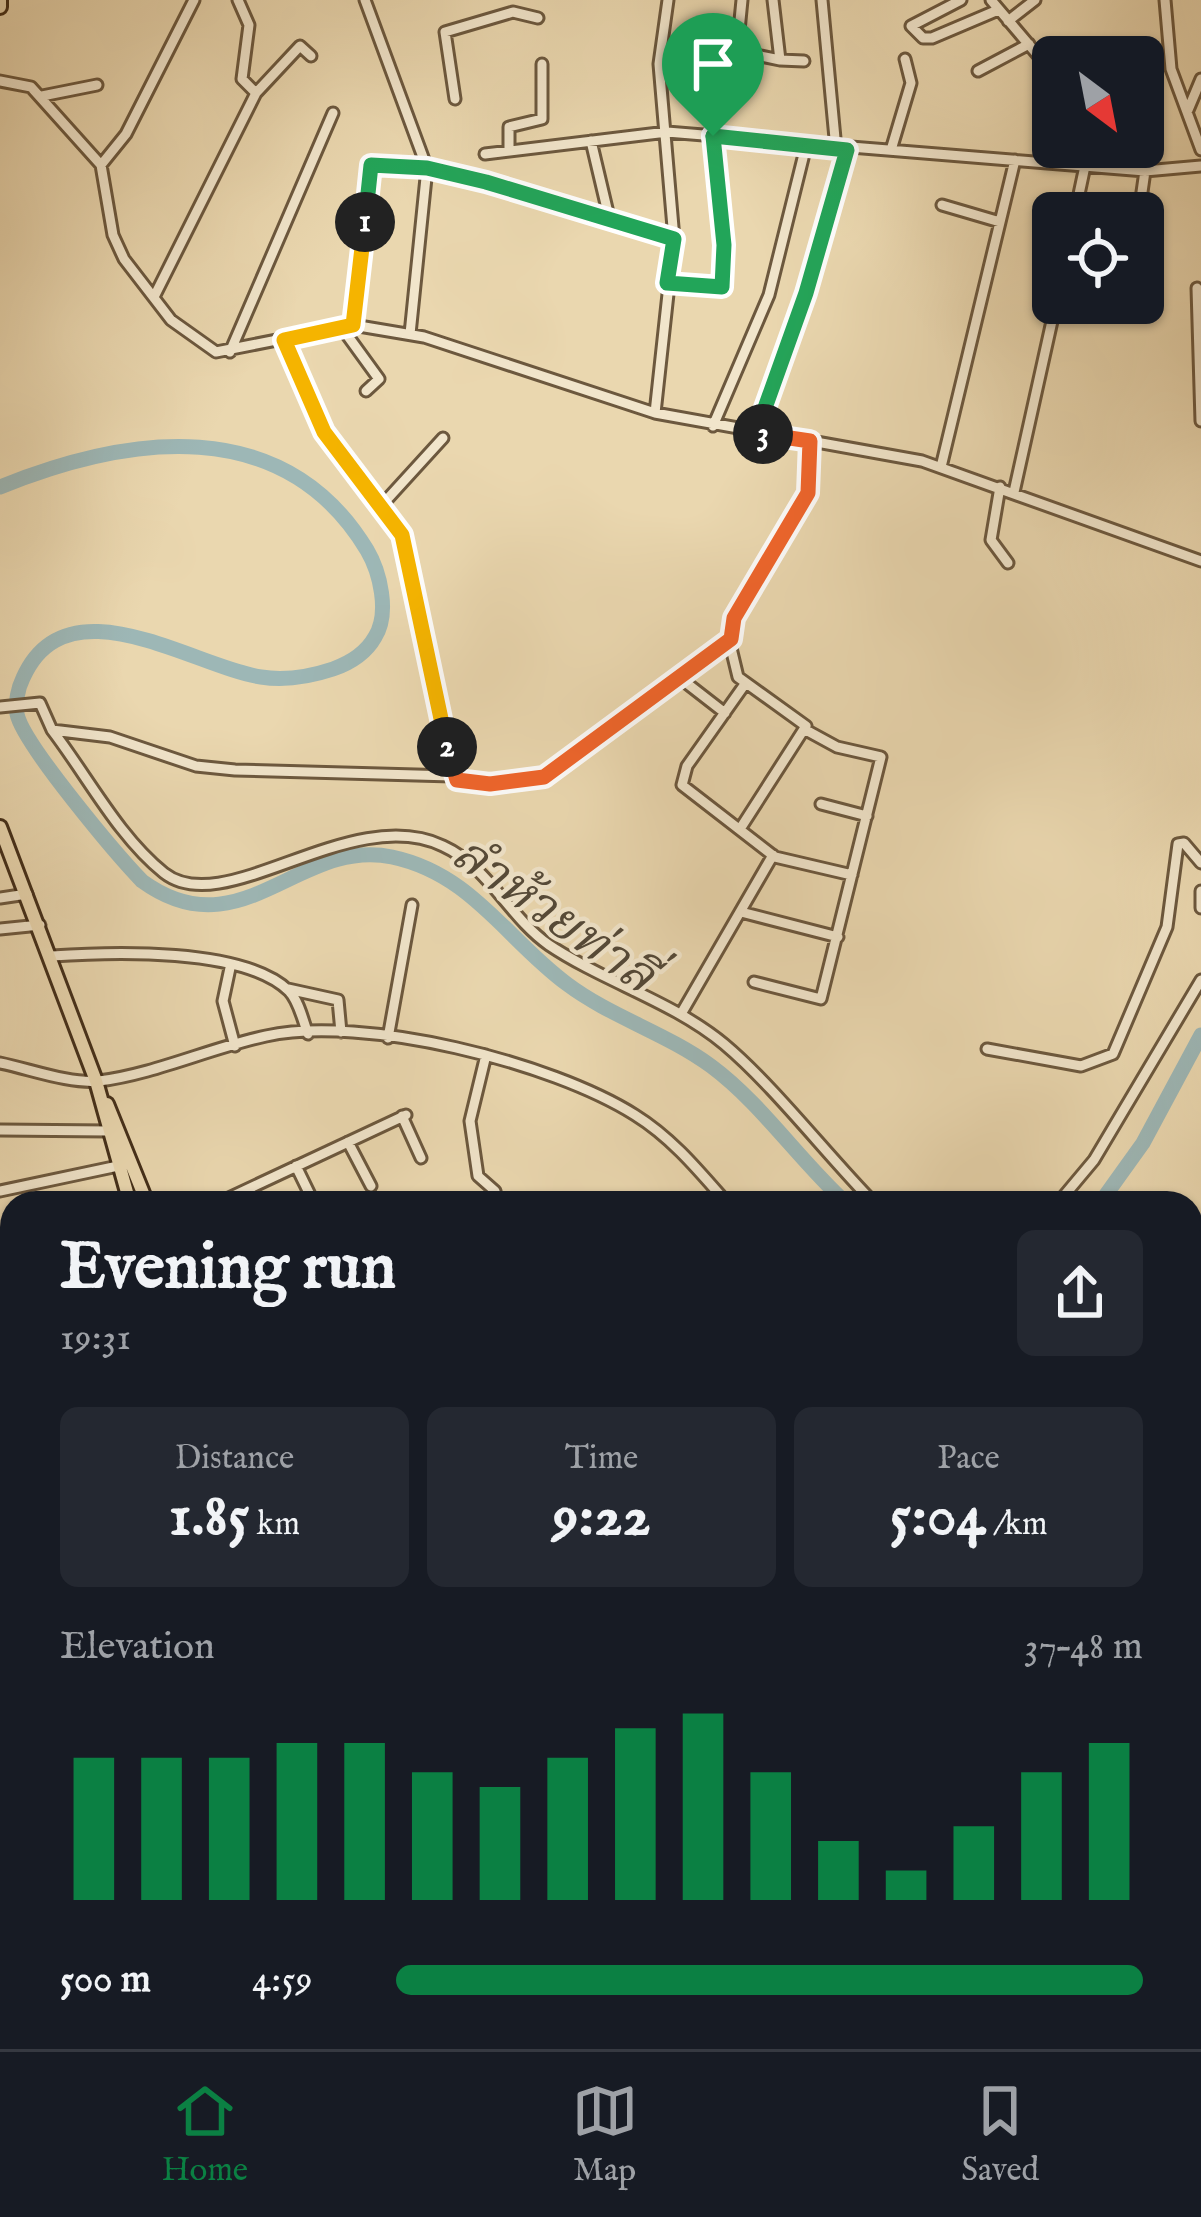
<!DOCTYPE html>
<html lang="en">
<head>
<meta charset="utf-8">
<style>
  :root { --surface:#171b24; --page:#242831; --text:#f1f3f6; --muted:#9ea1a6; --line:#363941; --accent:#0b8043 }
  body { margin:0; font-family:"IM FELL English","Noto Serif Thai",serif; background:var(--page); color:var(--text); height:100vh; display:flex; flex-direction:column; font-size:45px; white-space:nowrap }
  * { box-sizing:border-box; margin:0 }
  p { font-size:39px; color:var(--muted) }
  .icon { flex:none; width:66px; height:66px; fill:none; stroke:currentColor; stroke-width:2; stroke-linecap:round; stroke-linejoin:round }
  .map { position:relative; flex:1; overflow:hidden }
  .side { position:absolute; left:0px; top:1191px; width:1203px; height:858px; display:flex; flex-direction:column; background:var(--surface); border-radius:36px 36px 0 0; box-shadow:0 3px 9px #0004 }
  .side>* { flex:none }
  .needle { width:78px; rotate:148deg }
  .buttons { position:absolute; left:1032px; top:36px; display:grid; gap:24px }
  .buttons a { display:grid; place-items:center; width:132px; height:132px; border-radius:18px; background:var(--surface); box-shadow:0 3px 9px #0004; font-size:60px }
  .pin { position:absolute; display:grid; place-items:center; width:102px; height:102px; color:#fff; margin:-123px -51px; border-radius:50% 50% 50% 0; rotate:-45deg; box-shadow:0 0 12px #0007 }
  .pin .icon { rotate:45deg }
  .km { position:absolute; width:60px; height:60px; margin:-30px; border-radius:50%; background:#222; color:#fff; font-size:33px; line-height:60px; text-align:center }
  .round { display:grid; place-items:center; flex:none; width:126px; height:126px; border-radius:18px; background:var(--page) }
  .summary { display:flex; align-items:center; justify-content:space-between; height:204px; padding:0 60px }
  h1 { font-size:66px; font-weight:700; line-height:90px }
  .figures { display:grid; grid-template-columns:repeat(3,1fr); gap:18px; height:204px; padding:12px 60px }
  .figures div { display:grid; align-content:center; border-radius:18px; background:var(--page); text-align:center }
  .figures b { font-size:60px; font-weight:700 }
  .figures small { font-size:33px; font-weight:400 }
  .figures p { font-size:33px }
  .chart { height:336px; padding:24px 60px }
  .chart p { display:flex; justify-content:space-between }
  .chart svg { width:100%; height:216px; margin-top:12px; stroke:var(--accent); stroke-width:6 }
  ul { padding:0 60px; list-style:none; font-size:39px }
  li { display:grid; grid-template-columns:192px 144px 1fr; align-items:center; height:90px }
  li i { height:30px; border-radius:15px; background:var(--accent) }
  .tab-bar { display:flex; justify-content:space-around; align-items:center; height:168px; border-top:3px solid var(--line); background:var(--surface); font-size:33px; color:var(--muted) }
  .tab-bar a { display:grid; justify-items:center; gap:6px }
  .tab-bar .current { color:var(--accent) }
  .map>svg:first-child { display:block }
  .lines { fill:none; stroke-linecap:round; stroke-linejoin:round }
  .river { stroke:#9db7b6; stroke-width:15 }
  .minor-casing { stroke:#6c583e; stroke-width:15 }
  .major-casing { stroke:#422d18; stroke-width:18 }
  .minor { stroke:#f1e5cb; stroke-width:9 }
  .major { stroke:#ead7af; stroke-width:12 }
  .split-1-casing { stroke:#fff; stroke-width:24 }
  .split-2-casing { stroke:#fff; stroke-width:24 }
  .split-3-casing { stroke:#fff; stroke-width:24 }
  .split-4-casing { stroke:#fff; stroke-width:24 }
  .split-1 { stroke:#22a559; stroke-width:15 }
  .split-2 { stroke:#f5b400; stroke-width:15 }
  .split-3 { stroke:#f0652b; stroke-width:15 }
  .split-4 { stroke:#22a559; stroke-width:15 }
  .labels { text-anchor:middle; stroke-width:9; stroke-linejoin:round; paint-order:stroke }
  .water-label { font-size:51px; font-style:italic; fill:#544938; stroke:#f1e5cb }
</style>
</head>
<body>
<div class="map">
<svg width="1201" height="2049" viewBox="0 0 1201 2049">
  <rect width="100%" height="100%" fill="#ead7af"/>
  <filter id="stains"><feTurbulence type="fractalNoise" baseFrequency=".00167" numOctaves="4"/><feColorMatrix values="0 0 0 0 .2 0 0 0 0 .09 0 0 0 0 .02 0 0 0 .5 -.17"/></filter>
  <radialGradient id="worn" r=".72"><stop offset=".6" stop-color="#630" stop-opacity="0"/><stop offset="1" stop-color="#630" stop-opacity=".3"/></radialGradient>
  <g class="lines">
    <path class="river" d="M0,487C126,436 283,411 367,550C380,572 390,613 375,637C366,653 350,663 333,669C309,677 286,681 261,677C194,667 67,579 23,678C18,688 15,703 17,714C23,744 118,856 142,881C241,953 299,837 392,857C472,874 506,939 567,984C611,1017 666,1033 711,1066C761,1103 799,1160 846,1203
      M1100,1203L1143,1143L1201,1035
      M1191,1807L1201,1798
      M1191,1976L1201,1971"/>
    <defs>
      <path id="minor" d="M238,0L249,25L242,79L256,93
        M365,0L427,168L410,334
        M742,0L737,51L780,60L773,0
        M822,0L836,149
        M961,0L911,26L923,38H932L998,10
        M991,0L1053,73
        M1165,0L1171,69L1201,150
        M1008,21L1035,0
        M780,60L804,61
        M978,71L1029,44
        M0,81L31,87L101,165L113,235L124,259L171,320L216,352L353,325L424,337L655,413L922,461L1201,561
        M42,96L97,85
        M455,99L445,32L513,12L538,18
        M1188,110L1201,79
        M591,141L609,217
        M891,150L911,83L905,59
        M509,151V127L542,119V64
        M485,154L667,132L1145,171L1201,166
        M101,165L126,134L194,0
        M1072,165L1073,147
        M942,205L1000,222
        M1075,213L1085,166
        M1139,213L1145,171
        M667,283L721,287L724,245L713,136
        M1197,288L1201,421
        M154,297L256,93L300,46L311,56
        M353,325L371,165C475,171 575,206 674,239
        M342,328L379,379L366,391
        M230,352L333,113
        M655,413L674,239L659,64L668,0
        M713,426L769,295L806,146
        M756,433L806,293L847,150
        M941,467L1015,160
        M1000,487L991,540L1008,563
        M1014,492L1056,303
        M381,506L443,438
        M680,678L725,713
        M745,684L687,766L682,785L775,857L852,875
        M0,707L40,703L52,730L110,737L196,766L235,770L452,776L409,552L394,523L324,432L283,340
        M52,730C88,777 118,836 164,873C225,921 351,802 443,846C489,867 509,917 549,945C604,982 672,1001 724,1044C773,1085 827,1155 874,1203
        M452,776L490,784L544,777L731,639
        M821,804L867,816
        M740,829L806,726L738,677L731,648L733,618L808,493L810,441
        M1201,891V908
        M0,898L27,894
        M741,912L838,937
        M0,929L40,925
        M52,956C110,952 244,947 289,991C299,1001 303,1021 308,1034
        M230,968L223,1001L235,1046
        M754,982L821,999L881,757L837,747L804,729
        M288,989L338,1000L341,1032
        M681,1014L773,855
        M388,1038L412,905
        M987,1049L1081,1066L1113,1054L1167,927L1178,844L1184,843L1201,863
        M486,1055L470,1121L478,1176L495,1191L497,1203
        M0,1063C30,1069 69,1084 99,1081C155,1074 210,1048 266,1036C364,1015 551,1062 635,1115C672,1138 699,1171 727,1203
        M402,1116L421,1158
        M0,1130L108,1131
        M348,1142L371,1186
        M296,1166L314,1203
        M0,1191L118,1166
        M218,1203L406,1115
        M1058,1203L1094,1160L1201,980
        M0,1393L12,1387
        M0,1447L12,1442
        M1191,1550L1201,1541
        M1191,1616L1201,1631
        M1191,2005L1201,2023
        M1007,2037L1008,2049"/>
      <path id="major" d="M0,7V0
        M0,827L96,1081L130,1203
        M107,1104L147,1203
        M428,2037L433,2049
        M443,2037L447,2049"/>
    </defs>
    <use href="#minor" class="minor-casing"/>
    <use href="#major" class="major-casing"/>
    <use href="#minor" class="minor"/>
    <use href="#major" class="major"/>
  </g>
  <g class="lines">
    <defs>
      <path id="split-1" d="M365,222L371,165L427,168L486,182L674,239L667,283L722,287L724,245L713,136"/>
      <path id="split-2" d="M365,222L353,325L284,340L324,432L402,535L447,747"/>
      <path id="split-3" d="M447,747L457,780L490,784L544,777L731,639L734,618L808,493L810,441L763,434"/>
      <path id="split-4" d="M713,136L847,150L806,293L756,433L763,434"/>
    </defs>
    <use href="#split-1" class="split-1-casing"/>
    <use href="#split-2" class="split-2-casing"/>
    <use href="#split-3" class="split-3-casing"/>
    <use href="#split-4" class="split-4-casing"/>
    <use href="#split-1" class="split-1"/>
    <use href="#split-2" class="split-2"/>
    <use href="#split-3" class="split-3"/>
    <use href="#split-4" class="split-4"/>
  </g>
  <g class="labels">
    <g class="water-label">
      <text transform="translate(555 913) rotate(35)" y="18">ลำห้วยท่าลี่</text>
    </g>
  </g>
  <rect width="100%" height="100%" filter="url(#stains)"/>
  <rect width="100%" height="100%" fill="url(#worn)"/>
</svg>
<div class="buttons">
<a><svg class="needle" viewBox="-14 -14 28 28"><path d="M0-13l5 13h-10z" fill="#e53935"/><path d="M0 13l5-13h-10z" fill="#9ea1a6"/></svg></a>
<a><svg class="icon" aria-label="locate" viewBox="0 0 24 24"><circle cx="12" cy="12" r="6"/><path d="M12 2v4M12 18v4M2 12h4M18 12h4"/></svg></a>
</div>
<div class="pin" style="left:713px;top:136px;background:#1e9e55"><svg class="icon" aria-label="arrive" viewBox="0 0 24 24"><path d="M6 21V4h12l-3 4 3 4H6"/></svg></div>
<b class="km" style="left:365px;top:222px">1</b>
<b class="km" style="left:447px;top:747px">2</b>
<b class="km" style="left:763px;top:434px">3</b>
<section class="side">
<div class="summary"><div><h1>Evening run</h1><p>19:31</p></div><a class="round"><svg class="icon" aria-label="share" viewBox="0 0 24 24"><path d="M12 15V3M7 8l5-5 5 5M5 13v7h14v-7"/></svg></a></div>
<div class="figures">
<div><p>Distance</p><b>1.85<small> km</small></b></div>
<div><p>Time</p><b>9:22</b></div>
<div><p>Pace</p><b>5:04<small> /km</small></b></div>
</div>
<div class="chart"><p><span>Elevation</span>37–48 m</p>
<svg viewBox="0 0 160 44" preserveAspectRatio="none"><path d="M5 44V15M15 44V15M25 44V15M35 44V12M45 44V12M55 44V18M65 44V21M75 44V15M85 44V9M95 44V6M105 44V18M115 44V32M125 44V38M135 44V29M145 44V18M155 44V12"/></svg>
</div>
<ul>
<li><b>500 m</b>4:59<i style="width:100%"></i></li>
</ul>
</section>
</div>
<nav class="tab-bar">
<a class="current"><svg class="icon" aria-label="home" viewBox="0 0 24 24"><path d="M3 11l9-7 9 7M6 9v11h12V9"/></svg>Home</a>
<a><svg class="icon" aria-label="map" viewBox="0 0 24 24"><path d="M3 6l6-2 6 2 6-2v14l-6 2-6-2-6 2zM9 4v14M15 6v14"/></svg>Map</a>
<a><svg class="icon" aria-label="saved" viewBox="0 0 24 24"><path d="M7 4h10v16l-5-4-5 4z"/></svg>Saved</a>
</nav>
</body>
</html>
